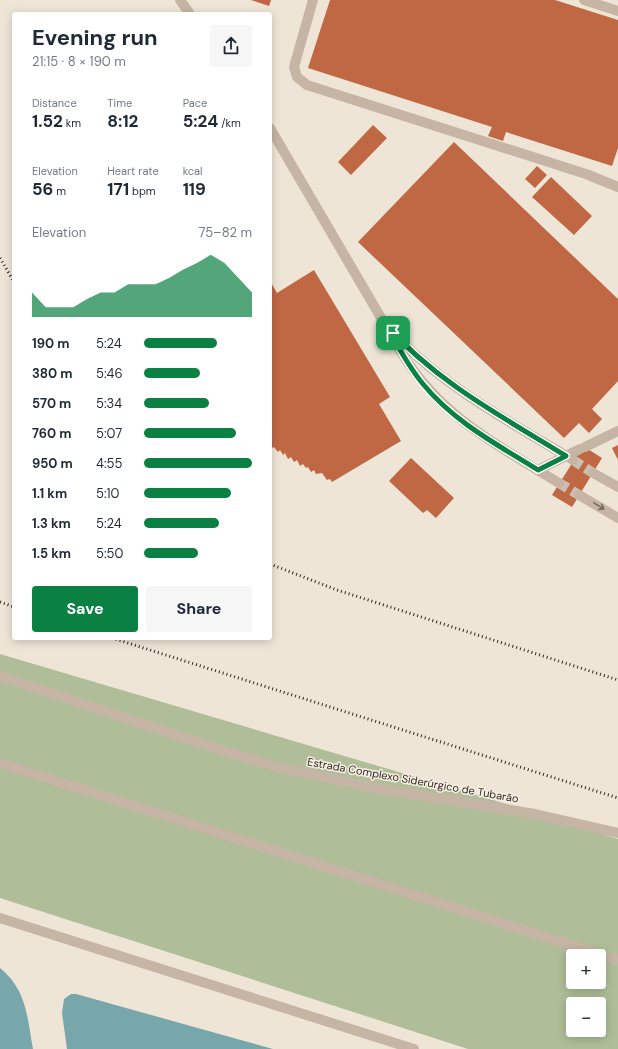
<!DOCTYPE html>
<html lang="en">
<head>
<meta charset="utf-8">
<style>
  :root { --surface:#fff; --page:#f6f6f7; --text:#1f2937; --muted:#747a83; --accent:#0b8043 }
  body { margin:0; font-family:"DM Sans",sans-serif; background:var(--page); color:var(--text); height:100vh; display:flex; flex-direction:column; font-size:15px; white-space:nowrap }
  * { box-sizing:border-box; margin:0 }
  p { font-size:13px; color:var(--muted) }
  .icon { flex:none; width:22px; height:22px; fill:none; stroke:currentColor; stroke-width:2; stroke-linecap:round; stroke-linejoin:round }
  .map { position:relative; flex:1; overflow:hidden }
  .drawer { position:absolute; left:12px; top:12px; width:260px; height:628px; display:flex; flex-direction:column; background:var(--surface); border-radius:4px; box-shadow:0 2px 10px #0003 }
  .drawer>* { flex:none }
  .tools { position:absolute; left:566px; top:949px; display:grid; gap:8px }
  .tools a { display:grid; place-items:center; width:40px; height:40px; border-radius:4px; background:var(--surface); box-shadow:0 2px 10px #0003; font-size:20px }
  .pin { position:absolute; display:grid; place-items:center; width:34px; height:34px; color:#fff; margin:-17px; border-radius:8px; box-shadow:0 2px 6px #0006 }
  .round { display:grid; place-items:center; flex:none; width:42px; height:42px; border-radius:4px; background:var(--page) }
  .summary { display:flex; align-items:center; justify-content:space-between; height:68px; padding:0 20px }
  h1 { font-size:22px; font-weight:700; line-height:30px }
  .stats { display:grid; grid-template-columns:repeat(3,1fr); gap:6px; height:68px; padding:4px 20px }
  .stats div { display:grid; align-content:center }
  .stats b { font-size:17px; font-weight:700 }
  .stats small { font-size:11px; font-weight:400 }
  .stats p { font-size:11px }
  .chart { height:112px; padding:8px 20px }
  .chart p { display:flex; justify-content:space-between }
  .chart svg { width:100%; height:72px; margin-top:4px; fill:var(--accent); opacity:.7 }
  .primary-button { display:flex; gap:8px; margin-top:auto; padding:8px 20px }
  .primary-button a { flex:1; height:46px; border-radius:4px; background:var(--accent); color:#fff; font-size:16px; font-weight:700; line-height:46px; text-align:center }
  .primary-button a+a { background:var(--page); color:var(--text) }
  ul { padding:0 20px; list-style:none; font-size:13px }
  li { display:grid; grid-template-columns:64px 48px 1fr; align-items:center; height:30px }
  li i { height:10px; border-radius:5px; background:var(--accent) }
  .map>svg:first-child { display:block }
  .green { fill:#afbd98; fill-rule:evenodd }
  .water { fill:#77a6ab }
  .building { fill:#c06744 }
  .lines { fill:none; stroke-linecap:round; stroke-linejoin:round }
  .minor-tunnel { stroke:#c9c0b3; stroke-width:10; stroke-dasharray:10 5; stroke-linecap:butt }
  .minor { stroke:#c6b5a4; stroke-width:10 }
  .rail { stroke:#322a25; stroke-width:3; stroke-dasharray:1 3; stroke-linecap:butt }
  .oneway { stroke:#75695e }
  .route-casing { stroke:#fff; stroke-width:8 }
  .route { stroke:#0b8043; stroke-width:5 }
  .labels { text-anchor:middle; stroke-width:3; stroke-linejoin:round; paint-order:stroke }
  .street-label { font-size:11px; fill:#322a25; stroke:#f7efe3 }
</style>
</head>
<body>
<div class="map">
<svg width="618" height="1049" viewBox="0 0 618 1049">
  <rect width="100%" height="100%" fill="#efe5d7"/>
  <path class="green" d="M0,654L493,800L618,839V1049H468L0,898ZM573,956H599V982H573ZM573,1004H599V1030H573Z"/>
  <path class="water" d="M0,968C27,990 27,1017 33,1049H0Z
    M71,994H76L273,1049H67L62,1013L64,999Z"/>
  <path class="building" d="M251,0H271L269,6Z
    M330,0H555L618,20V148L612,166L506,132L503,141L488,136L492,127L308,68Z
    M373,125L387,138L351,175L338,162Z
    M454,142L618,299V381L592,409L602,419L589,433L579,423L564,438L358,242Z
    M537,166L547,175L535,188L525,179Z
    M551,177L592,216L574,235L532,197Z
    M314,270L390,397L379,404L401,441L332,482L330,479L327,480L322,473L316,474L314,470L311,472L308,467L306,468L303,464L300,466L297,460L294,462L291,457L288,459L285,453L283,455L280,450L278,452L274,447L272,448L270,446V281L277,293Z
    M618,445V460L612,448Z
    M583,446L602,458L572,507L552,495Z
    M411,458L454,498L436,518L427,510L423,513L389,481Z"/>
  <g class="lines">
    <path class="minor-tunnel" d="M573,460L593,473
      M559,483L579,495"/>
    <path class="minor" d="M180,0L190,14
      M313,0L294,67L297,77L307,85L586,174L618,187
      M584,0L618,11
      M270,128L401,352C440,416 498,446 559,483
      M397,337C447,389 512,423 573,460
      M585,447L618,431
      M538,470L580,449
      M593,473L618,487
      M579,495L618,518
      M0,676L221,750L279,767L369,787L535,814L618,833
      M0,763L618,960
      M0,918L414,1049"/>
    <path class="rail" d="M0,258L14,282
      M270,564L337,590L618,680
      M0,602L14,607
      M112,638L618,798"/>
  </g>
  <defs><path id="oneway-shaft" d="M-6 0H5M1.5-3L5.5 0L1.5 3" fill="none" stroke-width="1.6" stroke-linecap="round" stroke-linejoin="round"/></defs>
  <use class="oneway" href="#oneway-shaft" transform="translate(599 506) rotate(31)"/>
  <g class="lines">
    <defs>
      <path id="route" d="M386,325C436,382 503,417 566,456L538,470C498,445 454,422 423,384C408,366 397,345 386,325Z"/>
    </defs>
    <use href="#route" class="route-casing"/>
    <use href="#route" class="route"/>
  </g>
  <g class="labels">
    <g class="street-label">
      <text transform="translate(413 780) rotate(10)" y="4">Estrada Complexo Siderúrgico de Tubarão</text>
    </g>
  </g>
</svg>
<div class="tools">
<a>+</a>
<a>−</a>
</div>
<div class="pin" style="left:393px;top:333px;background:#1e9e55"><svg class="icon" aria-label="arrive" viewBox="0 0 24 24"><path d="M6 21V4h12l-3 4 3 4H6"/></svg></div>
<section class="drawer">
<div class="summary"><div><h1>Evening run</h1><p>21:15 · 8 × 190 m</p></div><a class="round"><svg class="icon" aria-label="share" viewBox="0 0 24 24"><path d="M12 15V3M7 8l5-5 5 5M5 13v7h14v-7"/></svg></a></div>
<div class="stats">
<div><p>Distance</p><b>1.52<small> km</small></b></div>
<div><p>Time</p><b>8:12</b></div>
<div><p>Pace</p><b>5:24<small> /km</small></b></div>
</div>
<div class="stats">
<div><p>Elevation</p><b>56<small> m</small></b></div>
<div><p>Heart rate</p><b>171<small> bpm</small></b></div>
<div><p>kcal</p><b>119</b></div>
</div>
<div class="chart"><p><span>Elevation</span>75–82 m</p>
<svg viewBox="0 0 160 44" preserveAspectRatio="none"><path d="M0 44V29L10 38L20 38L30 38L40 33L50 29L60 29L70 24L80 24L90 24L100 20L110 15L120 11L130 6L140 11L150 20L160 29V44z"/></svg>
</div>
<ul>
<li><b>190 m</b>5:24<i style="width:68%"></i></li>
<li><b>380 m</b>5:46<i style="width:52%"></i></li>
<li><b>570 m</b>5:34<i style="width:60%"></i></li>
<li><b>760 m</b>5:07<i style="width:85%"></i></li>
<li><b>950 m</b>4:55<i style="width:100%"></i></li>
<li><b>1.1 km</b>5:10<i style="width:81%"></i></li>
<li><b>1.3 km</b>5:24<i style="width:69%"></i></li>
<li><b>1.5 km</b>5:50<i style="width:50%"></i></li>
</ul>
<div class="primary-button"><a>Save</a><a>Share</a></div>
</section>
</div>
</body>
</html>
